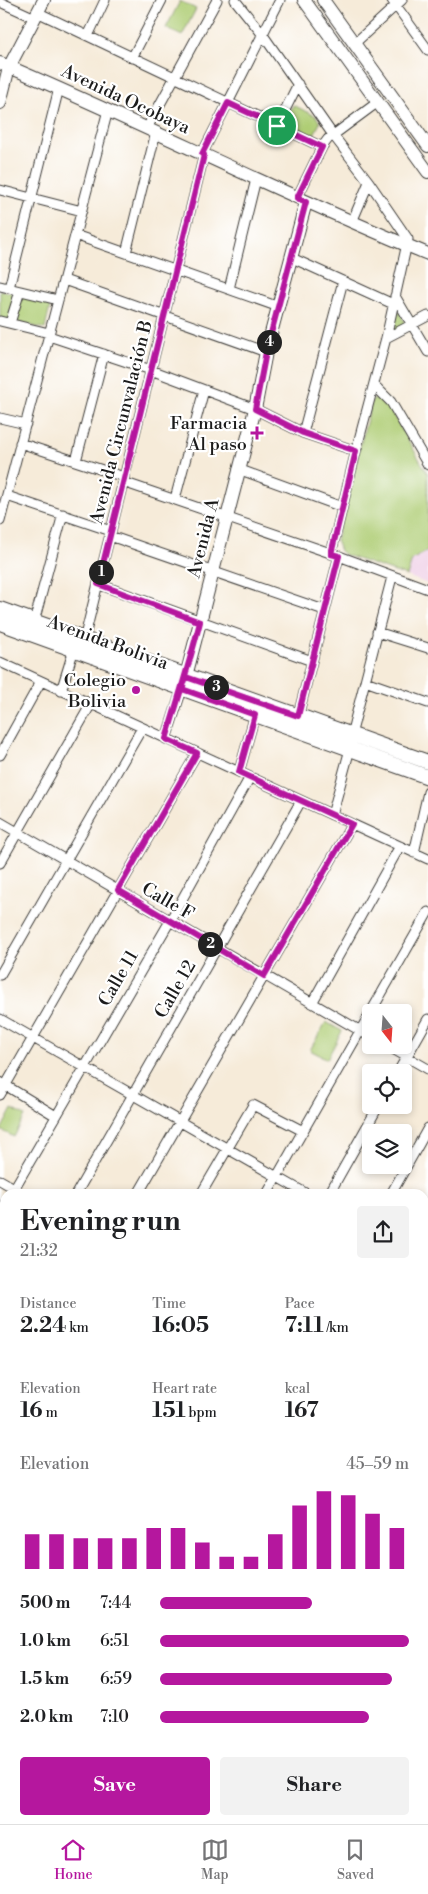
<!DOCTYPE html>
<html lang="en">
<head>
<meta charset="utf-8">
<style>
  :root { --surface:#fff; --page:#f2f2f2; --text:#202124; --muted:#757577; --line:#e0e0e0; --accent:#b5179e }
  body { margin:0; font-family:"Libre Bodoni",serif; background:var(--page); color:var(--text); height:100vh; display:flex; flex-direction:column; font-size:19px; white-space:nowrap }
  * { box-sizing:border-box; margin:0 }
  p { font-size:16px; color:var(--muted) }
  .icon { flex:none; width:28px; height:28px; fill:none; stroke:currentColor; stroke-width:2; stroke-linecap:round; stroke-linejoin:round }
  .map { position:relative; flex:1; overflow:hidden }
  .drawer { position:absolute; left:0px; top:1189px; width:429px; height:636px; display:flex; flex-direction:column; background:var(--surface); border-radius:15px 15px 0 0; box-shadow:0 2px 8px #0003 }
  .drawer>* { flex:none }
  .needle { width:32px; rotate:163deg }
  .tools { position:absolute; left:362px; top:1004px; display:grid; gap:10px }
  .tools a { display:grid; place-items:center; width:50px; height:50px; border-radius:5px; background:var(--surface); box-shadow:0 2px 8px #0003; font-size:25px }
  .pin { position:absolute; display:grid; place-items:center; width:42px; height:42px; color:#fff; margin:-21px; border:2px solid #fff; border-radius:50%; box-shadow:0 1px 5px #0007 }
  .km { position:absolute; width:25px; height:25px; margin:-12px; border-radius:50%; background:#222; color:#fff; font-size:14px; line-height:25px; text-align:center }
  .round { display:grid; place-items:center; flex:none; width:52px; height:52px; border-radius:5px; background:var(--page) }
  .overview { display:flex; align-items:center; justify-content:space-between; height:85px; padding:0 20px }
  h1 { font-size:28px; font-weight:700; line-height:38px }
  .figures { display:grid; grid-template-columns:repeat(3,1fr); gap:8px; height:85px; padding:5px 20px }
  .figures div { display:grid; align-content:center }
  .figures b { font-size:21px; font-weight:700 }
  .figures small { font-size:14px; font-weight:400 }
  .figures p { font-size:14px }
  .chart { height:140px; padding:10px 20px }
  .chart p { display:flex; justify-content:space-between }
  .chart svg { width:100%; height:90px; margin-top:5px; stroke:var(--accent); stroke-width:6 }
  .cta { display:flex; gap:10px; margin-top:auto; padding:10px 20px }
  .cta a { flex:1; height:58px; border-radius:5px; background:var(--accent); color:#fff; font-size:20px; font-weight:700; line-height:58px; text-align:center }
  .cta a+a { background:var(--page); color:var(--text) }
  ul { padding:0 20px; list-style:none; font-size:16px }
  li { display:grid; grid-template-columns:80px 60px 1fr; align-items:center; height:38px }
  li i { height:12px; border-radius:6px; background:var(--accent) }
  .tabs { display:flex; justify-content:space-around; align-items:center; height:70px; border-top:1px solid var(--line); background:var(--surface); font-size:14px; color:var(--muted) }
  .tabs a { display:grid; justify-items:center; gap:2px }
  .tabs .on { color:var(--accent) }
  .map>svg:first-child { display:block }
  .built { fill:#efd0e7 }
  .green { fill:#afcd74; stroke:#667448 }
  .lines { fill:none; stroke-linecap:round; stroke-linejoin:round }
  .street-casing { stroke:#3d3b38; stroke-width:11 }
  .secondary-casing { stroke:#3d3b38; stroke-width:14 }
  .primary-casing { stroke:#3d3b38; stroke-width:16 }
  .street { stroke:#fff; stroke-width:9 }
  .secondary { stroke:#fff; stroke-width:12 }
  .primary { stroke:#fff; stroke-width:14 }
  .route-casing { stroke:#fff; stroke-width:10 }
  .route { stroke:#b5179e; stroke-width:6 }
  .poi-dot { fill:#b5179e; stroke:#fff; stroke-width:2 }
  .labels { text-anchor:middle; stroke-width:4.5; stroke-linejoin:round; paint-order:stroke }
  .street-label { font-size:18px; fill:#1c1c1c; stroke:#fff }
  .poi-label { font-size:18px; fill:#1c1c1c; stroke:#fff; text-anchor:end }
</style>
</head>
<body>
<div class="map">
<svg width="428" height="1824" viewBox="0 0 428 1824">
  <rect width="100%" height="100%" fill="#fff"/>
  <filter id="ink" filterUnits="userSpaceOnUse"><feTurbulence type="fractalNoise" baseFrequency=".02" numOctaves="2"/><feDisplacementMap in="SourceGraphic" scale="10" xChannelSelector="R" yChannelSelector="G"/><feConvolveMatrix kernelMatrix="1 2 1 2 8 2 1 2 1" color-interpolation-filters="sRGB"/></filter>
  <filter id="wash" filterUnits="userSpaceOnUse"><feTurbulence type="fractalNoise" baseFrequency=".0096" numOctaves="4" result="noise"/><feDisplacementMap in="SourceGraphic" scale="20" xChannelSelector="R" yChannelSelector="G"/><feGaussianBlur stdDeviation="1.12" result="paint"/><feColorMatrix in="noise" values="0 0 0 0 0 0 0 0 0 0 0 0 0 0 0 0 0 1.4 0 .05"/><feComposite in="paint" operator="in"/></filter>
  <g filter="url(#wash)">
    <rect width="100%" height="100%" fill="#f6ebd9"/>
    <path class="built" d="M428,550V584L407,576L412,560Z"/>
    <path class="green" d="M180,1L196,9L182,36L166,28Z
      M293,105L316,116L320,123L312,138L284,125Z
      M0,290L51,302L45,329L0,318Z
      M398,309L406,324L393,332Z
      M375,399L385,401L428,474V550L412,560L407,576L345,555L340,551L336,540L372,400Z
      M326,1022L342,1031L327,1059L310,1050Z
      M12,1109L25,1116L14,1137L1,1130Z"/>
  </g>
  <g filter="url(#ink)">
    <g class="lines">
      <defs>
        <path id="street" d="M235,0L263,35L333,135L369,182L408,239L386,338L356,451L331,554
          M392,0L428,50
          M0,2L35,18
          M37,12L322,147
          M88,36L105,0
          M355,43L402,0
          M132,58L162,0
          M277,126L298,84
          M147,128L217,0
          M202,154L280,0
          M0,190L82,211
          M297,198L322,147L328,139L378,102
          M352,222L369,182
          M75,235L279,307
          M126,253L156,132
          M292,258L393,304
          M64,280L266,352
          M0,286L58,300
          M9,288L59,88
          M229,289L256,179
          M395,296L428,352
          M0,321L49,333
          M10,323L20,291
          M49,336L151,370L255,409L303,433L356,451
          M386,338L428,316
          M374,385L391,402L428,465
          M0,418L26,424
          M303,433L343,281
          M20,443L124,477
          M76,461L104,354
          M238,469L342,507
          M123,482L339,556L428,589
          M7,496L111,531
          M175,499L204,390
          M0,521L108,110
          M110,536L324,610
          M98,584L312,661
          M34,622L63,514
          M377,632L428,648
          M84,640L204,155
          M0,662L428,859
          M365,681L428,703
          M61,691L74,649
          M298,716L339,556
          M351,735L392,577
          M166,739L182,689
          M0,755L41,681
          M239,772L255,715
          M332,815L350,749
          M0,822L371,1037
          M414,853L428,792
          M0,863L91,704
          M0,975L142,728
          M312,1003L400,846
          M0,1019L307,1194
          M386,1045L428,1069
          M398,1072L428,1019
          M0,1082L56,1116
          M0,1095L197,753
          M0,1180L14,1188
          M11,1194L170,921L250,777
          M76,1194L301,801
          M138,1194L352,824
          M201,1194L253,1105L303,1131
          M267,1194L428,912
          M329,1194L379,1105
          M391,1194L428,1128
          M0,1212L5,1204
          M0,1219L5,1222
          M0,1228L5,1231
          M0,1325L5,1316
          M424,1339L428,1341
          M424,1408L428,1400
          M0,1434L5,1426
          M0,1491L5,1494
          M424,1500L428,1503
          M424,1561L428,1554
          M0,1628L5,1631
          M0,1656L5,1648
          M424,1668L428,1671
          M424,1726L428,1719
          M0,1765L5,1756
          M114,1820L121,1824
          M395,1820L402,1824
          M29,1824L31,1820
          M190,1824L192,1820
          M277,1824L279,1820
          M367,1824L370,1820"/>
        <path id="secondary" d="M304,0L428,172
          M323,0L428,146
          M0,63C144,124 283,195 428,254
          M0,103L9,67L44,0
          M184,684L255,409L266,352L306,202
          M424,1248L428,1241
          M96,1824L99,1820"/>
        <path id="primary" d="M0,609L428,762
          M0,623L428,777"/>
      </defs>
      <use href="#street" class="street-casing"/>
      <use href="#secondary" class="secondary-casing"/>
      <use href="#primary" class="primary-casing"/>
      <use href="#street" class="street"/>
      <use href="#secondary" class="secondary"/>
      <use href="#primary" class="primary"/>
    </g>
  </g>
  <g class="lines" filter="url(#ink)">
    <defs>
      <path id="route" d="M277,126L228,103L202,154L204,155L98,584L200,622C190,661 178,700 166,739L197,753L118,890L264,976L352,824L239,772L255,715L182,689L186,677L298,716L339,556L331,554L356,451L303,433L255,409L266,352L306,202L297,198L322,147L277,126"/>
    </defs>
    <use href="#route" class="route-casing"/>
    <use href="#route" class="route"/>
  </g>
  <g class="poi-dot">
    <path d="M254.5 425.5h5v5h5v5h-5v5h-5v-5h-5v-5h5z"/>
    <circle cx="136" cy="690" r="5"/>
  </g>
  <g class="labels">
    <g class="street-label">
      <text transform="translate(126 99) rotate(25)" y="6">Avenida Ocobaya</text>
      <text transform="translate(121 422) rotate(-76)" y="6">Avenida Circunvalación B</text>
      <text transform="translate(203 538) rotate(-76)" y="6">Avenida A</text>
      <text transform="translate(108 642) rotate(20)" y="6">Avenida Bolivia</text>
      <text transform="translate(168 901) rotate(30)" y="6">Calle F</text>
      <text transform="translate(118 978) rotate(-60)" y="6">Calle 11</text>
      <text transform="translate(175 989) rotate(-60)" y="6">Calle 12</text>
    </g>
    <g class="poi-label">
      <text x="247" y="429">Farmacia<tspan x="247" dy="21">Al paso</tspan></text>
      <text x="126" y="686">Colegio<tspan x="126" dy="21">Bolivia</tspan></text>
    </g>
  </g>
</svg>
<div class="tools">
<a><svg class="needle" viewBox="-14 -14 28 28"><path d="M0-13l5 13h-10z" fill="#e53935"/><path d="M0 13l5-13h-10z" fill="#757577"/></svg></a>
<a><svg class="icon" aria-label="locate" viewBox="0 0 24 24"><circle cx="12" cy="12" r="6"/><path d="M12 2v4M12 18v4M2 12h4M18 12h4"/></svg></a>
<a><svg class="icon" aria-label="layers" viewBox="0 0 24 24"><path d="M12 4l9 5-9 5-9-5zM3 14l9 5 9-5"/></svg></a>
</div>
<div class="pin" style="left:277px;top:126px;background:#1e9e55"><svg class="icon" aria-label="arrive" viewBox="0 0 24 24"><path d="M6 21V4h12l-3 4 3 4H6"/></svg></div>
<b class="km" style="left:101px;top:572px">1</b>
<b class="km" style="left:210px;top:944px">2</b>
<b class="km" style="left:216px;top:687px">3</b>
<b class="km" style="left:269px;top:342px">4</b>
<section class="drawer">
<div class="overview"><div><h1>Evening run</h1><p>21:32</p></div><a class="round"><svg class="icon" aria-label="share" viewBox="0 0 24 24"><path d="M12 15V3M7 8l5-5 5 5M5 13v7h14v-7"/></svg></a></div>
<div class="figures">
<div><p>Distance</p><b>2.24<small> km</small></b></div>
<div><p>Time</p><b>16:05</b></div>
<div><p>Pace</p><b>7:11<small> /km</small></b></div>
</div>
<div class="figures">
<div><p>Elevation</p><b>16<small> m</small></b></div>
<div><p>Heart rate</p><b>151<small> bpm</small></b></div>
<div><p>kcal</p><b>167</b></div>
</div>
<div class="chart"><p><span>Elevation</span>45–59 m</p>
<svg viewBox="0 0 160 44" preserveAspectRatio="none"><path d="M5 44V27M15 44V27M25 44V29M35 44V29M45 44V29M55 44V24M65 44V24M75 44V31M85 44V38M95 44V38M105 44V27M115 44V13M125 44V6M135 44V8M145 44V17M155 44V24"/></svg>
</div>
<ul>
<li><b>500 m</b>7:44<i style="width:61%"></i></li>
<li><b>1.0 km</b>6:51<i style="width:100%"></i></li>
<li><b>1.5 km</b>6:59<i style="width:93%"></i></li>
<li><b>2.0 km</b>7:10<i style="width:84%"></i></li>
</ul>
<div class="cta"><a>Save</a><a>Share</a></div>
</section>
</div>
<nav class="tabs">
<a class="on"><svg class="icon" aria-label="home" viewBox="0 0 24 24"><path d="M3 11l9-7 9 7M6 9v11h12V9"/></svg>Home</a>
<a><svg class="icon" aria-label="map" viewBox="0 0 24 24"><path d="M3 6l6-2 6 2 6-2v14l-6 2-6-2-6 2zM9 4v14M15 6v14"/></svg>Map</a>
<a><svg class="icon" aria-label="saved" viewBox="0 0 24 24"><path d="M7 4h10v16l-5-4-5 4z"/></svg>Saved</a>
</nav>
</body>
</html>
